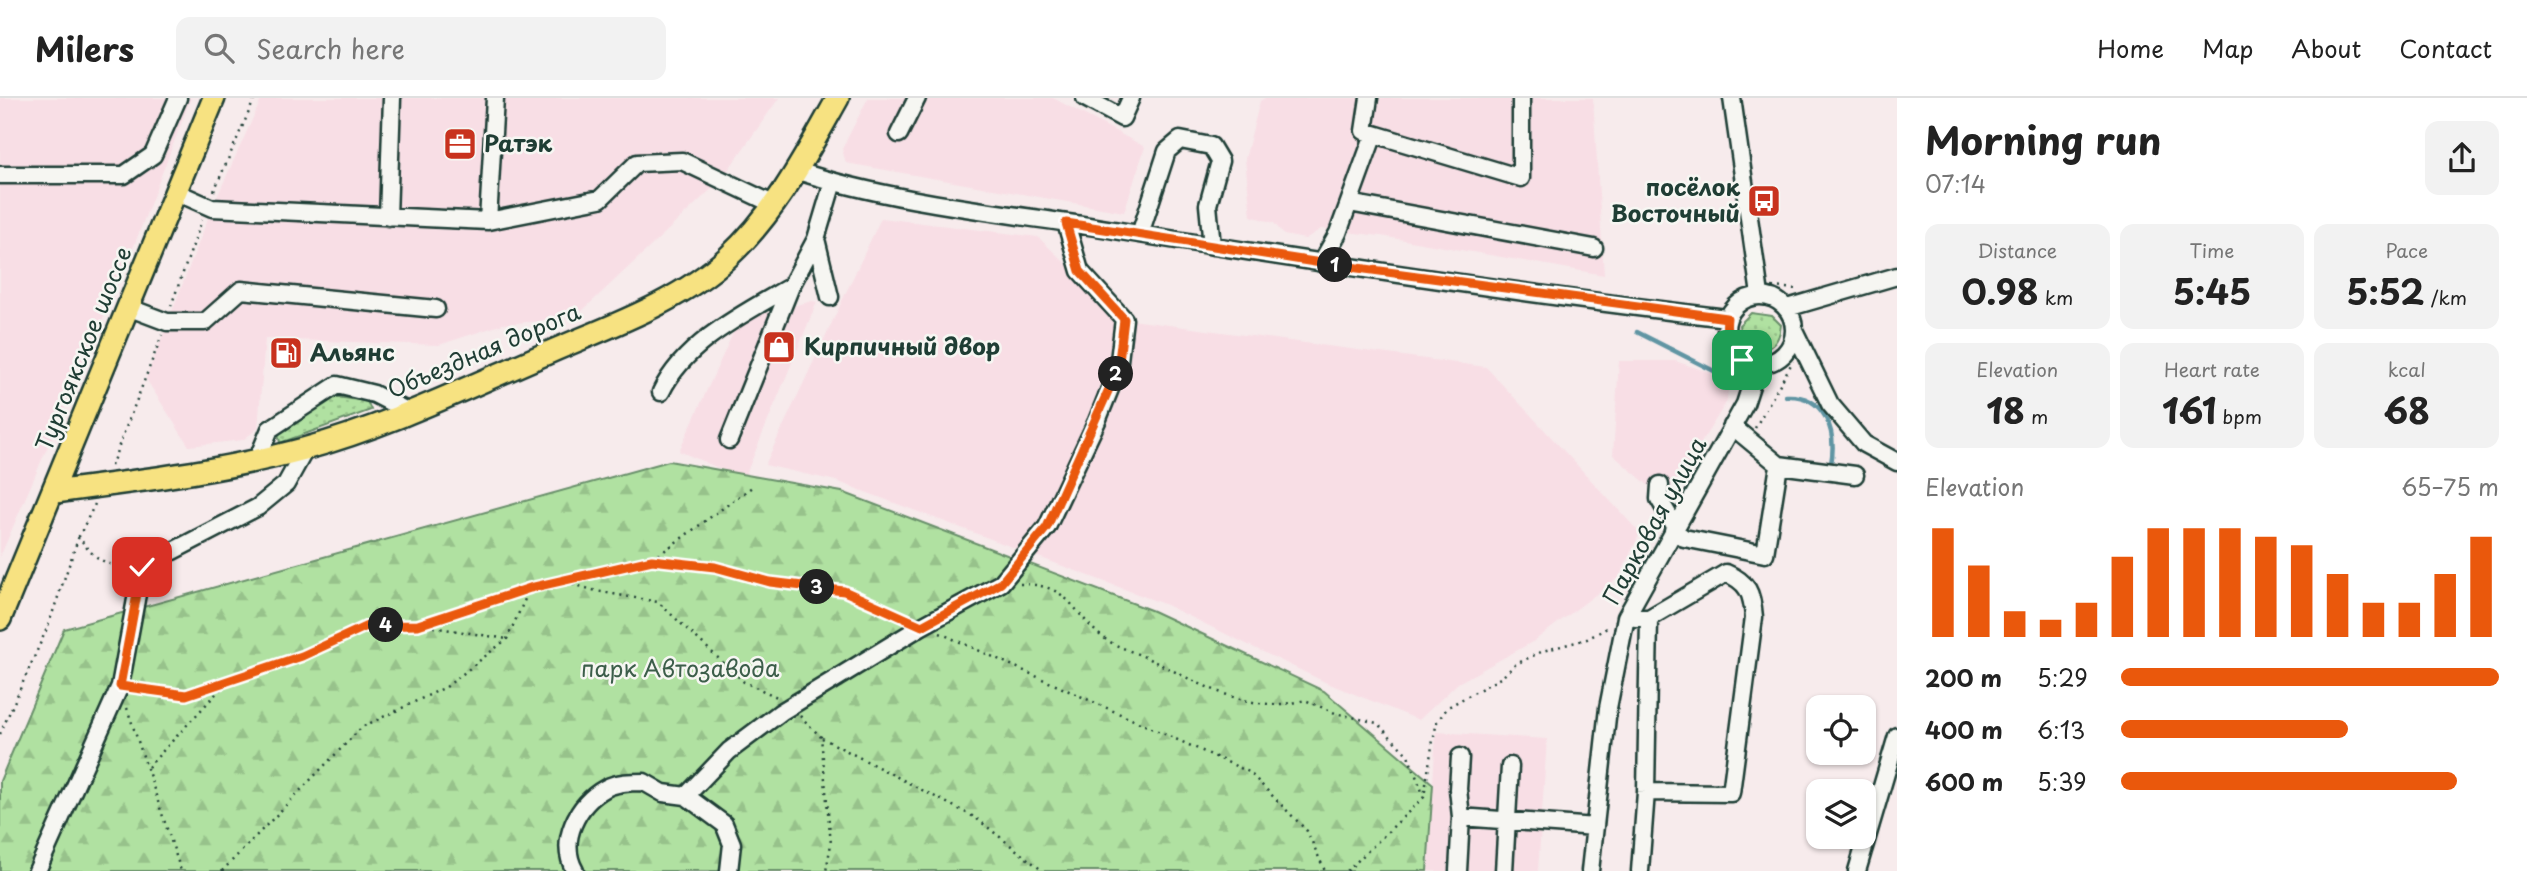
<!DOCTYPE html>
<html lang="en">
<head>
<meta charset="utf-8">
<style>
  :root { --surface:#fff; --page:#f2f2f2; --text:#222; --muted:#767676; --line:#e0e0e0; --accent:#ea580c }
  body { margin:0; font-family:"Playpen Sans",sans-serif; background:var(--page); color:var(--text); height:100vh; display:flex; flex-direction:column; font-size:26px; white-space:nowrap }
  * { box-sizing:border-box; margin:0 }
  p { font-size:23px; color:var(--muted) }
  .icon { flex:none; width:38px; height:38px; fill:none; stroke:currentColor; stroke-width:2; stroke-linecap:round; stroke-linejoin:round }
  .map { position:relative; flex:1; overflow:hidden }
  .details { display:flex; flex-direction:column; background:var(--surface); width:630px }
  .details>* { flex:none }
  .tools { position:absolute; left:1806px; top:597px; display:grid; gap:14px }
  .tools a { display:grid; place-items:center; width:70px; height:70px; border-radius:14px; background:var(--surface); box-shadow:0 2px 5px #0004; font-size:35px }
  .pin { position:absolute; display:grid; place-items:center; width:60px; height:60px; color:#fff; margin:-30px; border-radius:14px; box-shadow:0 4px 10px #0006 }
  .km { position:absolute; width:35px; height:35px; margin:-18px; border-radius:50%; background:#222; color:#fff; font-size:19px; line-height:35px; text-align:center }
  .round { display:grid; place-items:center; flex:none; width:74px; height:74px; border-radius:14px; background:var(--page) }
  .overview { display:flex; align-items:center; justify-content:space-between; height:119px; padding:0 28px }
  h1 { font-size:38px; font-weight:700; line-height:52px }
  .metrics { display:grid; grid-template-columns:repeat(3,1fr); gap:10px; height:119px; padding:7px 28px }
  .metrics div { display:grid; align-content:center; border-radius:14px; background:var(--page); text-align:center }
  .metrics b { font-size:35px; font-weight:700 }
  .metrics small { font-size:19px; font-weight:400 }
  .metrics p { font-size:19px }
  .chart { height:196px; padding:14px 28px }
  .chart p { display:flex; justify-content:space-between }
  .chart svg { width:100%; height:126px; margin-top:7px; stroke:var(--accent); stroke-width:6 }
  ul { padding:0 28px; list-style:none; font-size:23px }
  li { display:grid; grid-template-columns:112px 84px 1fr; align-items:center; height:52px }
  li i { height:18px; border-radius:9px; background:var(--accent) }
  header { display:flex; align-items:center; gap:42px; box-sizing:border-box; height:98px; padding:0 35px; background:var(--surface); border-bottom:2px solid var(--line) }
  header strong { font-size:33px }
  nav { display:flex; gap:38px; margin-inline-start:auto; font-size:24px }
  .search { width:490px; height:63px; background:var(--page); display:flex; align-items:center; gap:18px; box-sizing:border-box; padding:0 24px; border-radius:14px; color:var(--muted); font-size:26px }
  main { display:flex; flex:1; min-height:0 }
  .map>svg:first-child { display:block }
  .built { fill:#f8dee5 }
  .grass { fill:url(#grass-dots); stroke:#688f6a; stroke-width:2 }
  .forest { fill:url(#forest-firs); stroke:#688f6a; stroke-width:2 }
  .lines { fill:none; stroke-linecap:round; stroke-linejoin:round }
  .stream { stroke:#6095a3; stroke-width:4.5 }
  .minor-casing { stroke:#1f3d34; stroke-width:21 }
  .major-casing { stroke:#1f3d34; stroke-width:26 }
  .path { stroke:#1f3d34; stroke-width:2.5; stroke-dasharray:2 5; stroke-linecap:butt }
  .minor { stroke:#f6f6f2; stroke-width:16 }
  .major { stroke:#f7e281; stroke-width:21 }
  .route-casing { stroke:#fff; stroke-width:14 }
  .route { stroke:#ea580c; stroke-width:9 }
  .labels { text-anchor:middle; stroke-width:5; stroke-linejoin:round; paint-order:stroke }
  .poi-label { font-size:23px; font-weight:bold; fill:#1f3d34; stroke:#f6f6f2; text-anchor:start }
  .street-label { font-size:23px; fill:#1f3d34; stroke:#f6f6f2 }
  .park-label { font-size:23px; fill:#3c5e4a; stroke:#f6f6f2 }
</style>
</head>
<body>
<header>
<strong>Milers</strong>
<div class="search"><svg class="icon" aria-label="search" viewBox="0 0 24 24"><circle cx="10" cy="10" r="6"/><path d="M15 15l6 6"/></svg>Search here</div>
<nav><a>Home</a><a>Map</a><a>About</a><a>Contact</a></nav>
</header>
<main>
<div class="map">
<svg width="1897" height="773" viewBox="0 0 1897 773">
  <defs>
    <pattern id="grass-dots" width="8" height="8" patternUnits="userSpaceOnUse" patternTransform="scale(1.75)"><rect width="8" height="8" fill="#b0e1a1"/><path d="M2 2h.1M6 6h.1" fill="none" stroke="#97c28b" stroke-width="1.8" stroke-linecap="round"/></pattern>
    <pattern id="forest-firs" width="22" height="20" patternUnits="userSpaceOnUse" patternTransform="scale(1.75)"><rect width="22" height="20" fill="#b0e1a1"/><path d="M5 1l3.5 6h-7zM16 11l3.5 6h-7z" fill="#97c28b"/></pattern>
  </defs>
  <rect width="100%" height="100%" fill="#f7ebec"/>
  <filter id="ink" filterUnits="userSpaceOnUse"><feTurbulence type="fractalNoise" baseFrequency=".0143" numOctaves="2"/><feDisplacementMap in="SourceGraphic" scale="14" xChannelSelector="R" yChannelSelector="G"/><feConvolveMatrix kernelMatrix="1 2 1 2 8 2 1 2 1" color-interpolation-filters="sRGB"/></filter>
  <g filter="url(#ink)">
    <path class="built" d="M0,0H191L132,153L0,459Z
      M262,0H779L721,82L582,213L540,223L503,226L439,247L265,241L258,330L243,342L189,348L146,281L212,110Z
      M868,0H1053L1145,49L1124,114L846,65L842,51Z
      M1265,0H1593L1604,177L1381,138L1321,131L1305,141L1284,137L1274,125L1251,118L1245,61L1260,3Z
      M881,120L1038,139L1124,221L1486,269L1640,435L1619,479L1534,543L1458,585L1419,622L1327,585L1164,506L836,383L765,367Z
      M812,203L817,204L744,381L679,353L739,222Z
      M1619,263H1675L1729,281L1727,303L1675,387H1648L1613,357Z
      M1436,634L1547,641L1538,773H1428Z"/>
    <path class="grass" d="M1751,215L1772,218L1781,227C1779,251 1760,259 1741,245L1739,227Z
      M328,298L367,303L371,312L280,345L278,335Z"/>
    <path class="forest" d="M669,363L842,394L1153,513L1324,593L1433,686L1427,773H0V683L64,531Z"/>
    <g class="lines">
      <path class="stream" d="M1637,234L1720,276
        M1786,298C1825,296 1837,333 1831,366"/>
      <defs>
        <path id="minor" d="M1085,0L1122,20L1131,0
          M1369,0L1364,33L1521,80V0
          M1732,0L1760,197
          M899,36L917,0
          M798,73C899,106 1009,115 1114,132C1318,165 1522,196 1727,220
          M0,77H124L153,57L178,0
          M176,94L212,110L488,123L600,101L637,65L682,63L775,107
          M1349,105L1594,150
          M388,119L392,0
          M488,123L495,0
          M1140,136L1167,53L1180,42L1211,48L1220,63L1208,107L1212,148
          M816,141L830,199
          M1321,165L1338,135L1374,36
          M1726 232a34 34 0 1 1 68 0a34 34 0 1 1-68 0Z
          M130,210L167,224H205L241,192L436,211
          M1787,210L1897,178
          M1795,234L1830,306L1864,346L1897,364
          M661,294C685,244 745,215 791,188
          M729,342L791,188L816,141L833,84
          M257,362L270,331L337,287L374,296L409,314
          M1779,367L1855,377
          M1660,387L1659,401L1675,428
          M1673,432L1684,440L1765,456L1779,367L1732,328
          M1635,520H1649L1726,475C1748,484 1752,495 1754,519L1731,695L1646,694
          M1460,659L1458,691L1461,719
          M686,698L729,653L781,614L922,528L1001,485L1047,429L1097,323L1118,271L1124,221L1080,173L1066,125
          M37,773L120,588L142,469L258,409L286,386L306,350
          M575,773C558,743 577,706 606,690C617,684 632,684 644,684L663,695L686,698L724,726L732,746L729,773
          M1458,773L1461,719L1595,729
          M1504,773L1510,668
          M1590,773L1608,610L1626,519L1745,306L1758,266
          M1640,773L1646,694L1649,520
          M1857,773L1897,638"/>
        <path id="major" d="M54,394C137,383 223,373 304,351C389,328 470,288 550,254C610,228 678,205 727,160C776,115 806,57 838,0
          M0,521L214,0"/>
      </defs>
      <use href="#minor" class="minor-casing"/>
      <use href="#major" class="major-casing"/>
      <path class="path" d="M214,93L255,0
        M1772,189L1797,191
        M171,208L202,122
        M1755,330L1793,263
        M111,368L162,237
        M95,406L79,438C88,456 107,470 129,469
        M653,461L752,389
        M566,484L596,493L658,504L744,584L777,599
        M1020,486C1070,486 1070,512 1101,538C1113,548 1135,554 1149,561C1198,584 1250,618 1305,602L1335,615L1377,625L1408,657L1423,696
        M420,527L507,541
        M940,535L1249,674L1307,733L1325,773
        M134,590L186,597L302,558L367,528L418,527L530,490L652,462L715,469L770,484L844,493L905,520
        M127,610L181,773
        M800,618L821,639L831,746L826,773
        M0,636L48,528L79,438
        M822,640L976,720L1043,773
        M148,669L227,584
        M222,773L362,629L446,589L507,541L530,490
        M1347,773L1424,699L1433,642L1437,624L1448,609L1502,579L1516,566L1543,553L1587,541L1607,530"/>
      <use href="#minor" class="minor"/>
      <use href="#major" class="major"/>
    </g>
  </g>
  <g class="lines" filter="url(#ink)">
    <defs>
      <path id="route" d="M142,469L120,588L186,597L302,558L367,528L418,527L530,490L652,462L715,469L770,484L844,493L922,528L1001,485L1047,429L1118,271L1124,221L1080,173L1066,125L1321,165L1727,220C1725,239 1729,248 1742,262"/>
    </defs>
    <use href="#route" class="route-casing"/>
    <use href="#route" class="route"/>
  </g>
  <defs>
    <symbol id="office-square" viewBox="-11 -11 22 22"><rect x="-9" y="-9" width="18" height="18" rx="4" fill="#c8321e" stroke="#f6f6f2"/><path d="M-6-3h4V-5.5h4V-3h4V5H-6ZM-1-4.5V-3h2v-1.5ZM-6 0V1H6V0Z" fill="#fff"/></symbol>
    <symbol id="bus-square" viewBox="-11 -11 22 22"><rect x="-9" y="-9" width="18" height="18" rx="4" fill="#c8321e" stroke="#f6f6f2"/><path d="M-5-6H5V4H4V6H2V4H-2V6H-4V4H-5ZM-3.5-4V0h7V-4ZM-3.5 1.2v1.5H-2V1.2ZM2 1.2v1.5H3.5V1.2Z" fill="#fff"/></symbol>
    <symbol id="shop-square" viewBox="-11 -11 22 22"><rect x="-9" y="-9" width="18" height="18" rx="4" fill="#c8321e" stroke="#f6f6f2"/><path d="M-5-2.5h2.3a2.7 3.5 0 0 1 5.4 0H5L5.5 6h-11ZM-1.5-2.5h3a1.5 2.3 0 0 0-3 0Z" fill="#fff"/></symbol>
    <symbol id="fuel-square" viewBox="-11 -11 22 22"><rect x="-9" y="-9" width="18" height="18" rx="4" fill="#c8321e" stroke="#f6f6f2"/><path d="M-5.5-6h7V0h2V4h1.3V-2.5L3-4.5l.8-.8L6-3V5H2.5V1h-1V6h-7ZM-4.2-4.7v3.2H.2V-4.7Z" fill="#fff"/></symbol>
  </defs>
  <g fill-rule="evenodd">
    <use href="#office-square" x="441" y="27" width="38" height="38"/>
    <use href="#bus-square" x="1745" y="84" width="38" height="38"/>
    <use href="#shop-square" x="760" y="230" width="38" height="38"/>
    <use href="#fuel-square" x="267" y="236" width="38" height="38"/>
  </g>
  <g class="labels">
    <g class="poi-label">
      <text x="484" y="54">Ратэк</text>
      <text x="1740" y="98" text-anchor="end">посёлок<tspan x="1740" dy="26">Восточный</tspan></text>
      <text x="804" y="257">Кирпичный двор</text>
      <text x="310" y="263">Альянс</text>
    </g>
    <g class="street-label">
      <text transform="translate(84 251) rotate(-68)" y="8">Тургоякское шоссе</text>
      <text transform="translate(484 253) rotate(-23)" y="8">Объездная дорога</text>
      <text transform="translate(1655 423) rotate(-61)" y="8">Парковая улица</text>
    </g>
    <g class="park-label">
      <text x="680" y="579">парк Автозавода</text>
    </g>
  </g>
</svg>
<div class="tools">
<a><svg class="icon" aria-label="locate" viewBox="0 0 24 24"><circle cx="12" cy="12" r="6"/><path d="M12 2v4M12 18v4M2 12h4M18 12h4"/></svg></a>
<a><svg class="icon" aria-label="layers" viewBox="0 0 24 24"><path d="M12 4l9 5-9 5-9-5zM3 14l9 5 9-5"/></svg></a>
</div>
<div class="pin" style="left:1742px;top:262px;background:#1e9e55"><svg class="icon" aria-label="arrive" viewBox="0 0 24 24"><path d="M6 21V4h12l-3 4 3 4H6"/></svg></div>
<div class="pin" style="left:142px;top:469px;background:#d93025"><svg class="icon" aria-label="check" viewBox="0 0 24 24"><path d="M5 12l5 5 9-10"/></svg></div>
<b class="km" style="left:1335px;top:167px">1</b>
<b class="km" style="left:1116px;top:276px">2</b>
<b class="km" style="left:817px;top:489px">3</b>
<b class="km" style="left:386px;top:527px">4</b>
</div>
<section class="details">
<div class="overview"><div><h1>Morning run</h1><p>07:14</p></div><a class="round"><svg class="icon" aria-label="share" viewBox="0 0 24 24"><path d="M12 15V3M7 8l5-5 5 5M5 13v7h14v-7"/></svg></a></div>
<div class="metrics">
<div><p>Distance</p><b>0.98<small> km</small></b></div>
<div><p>Time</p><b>5:45</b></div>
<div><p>Pace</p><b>5:52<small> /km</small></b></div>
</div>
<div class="metrics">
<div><p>Elevation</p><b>18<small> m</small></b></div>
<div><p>Heart rate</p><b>161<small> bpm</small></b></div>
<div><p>kcal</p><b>68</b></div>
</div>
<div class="chart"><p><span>Elevation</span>65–75 m</p>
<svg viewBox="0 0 160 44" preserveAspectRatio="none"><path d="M5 44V6M15 44V19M25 44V35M35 44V38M45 44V32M55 44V16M65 44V6M75 44V6M85 44V6M95 44V9M105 44V12M115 44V22M125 44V32M135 44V32M145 44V22M155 44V9"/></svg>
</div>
<ul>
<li><b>200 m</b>5:29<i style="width:100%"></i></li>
<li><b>400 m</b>6:13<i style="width:60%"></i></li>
<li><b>600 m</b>5:39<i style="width:89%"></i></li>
</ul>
</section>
</main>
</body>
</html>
